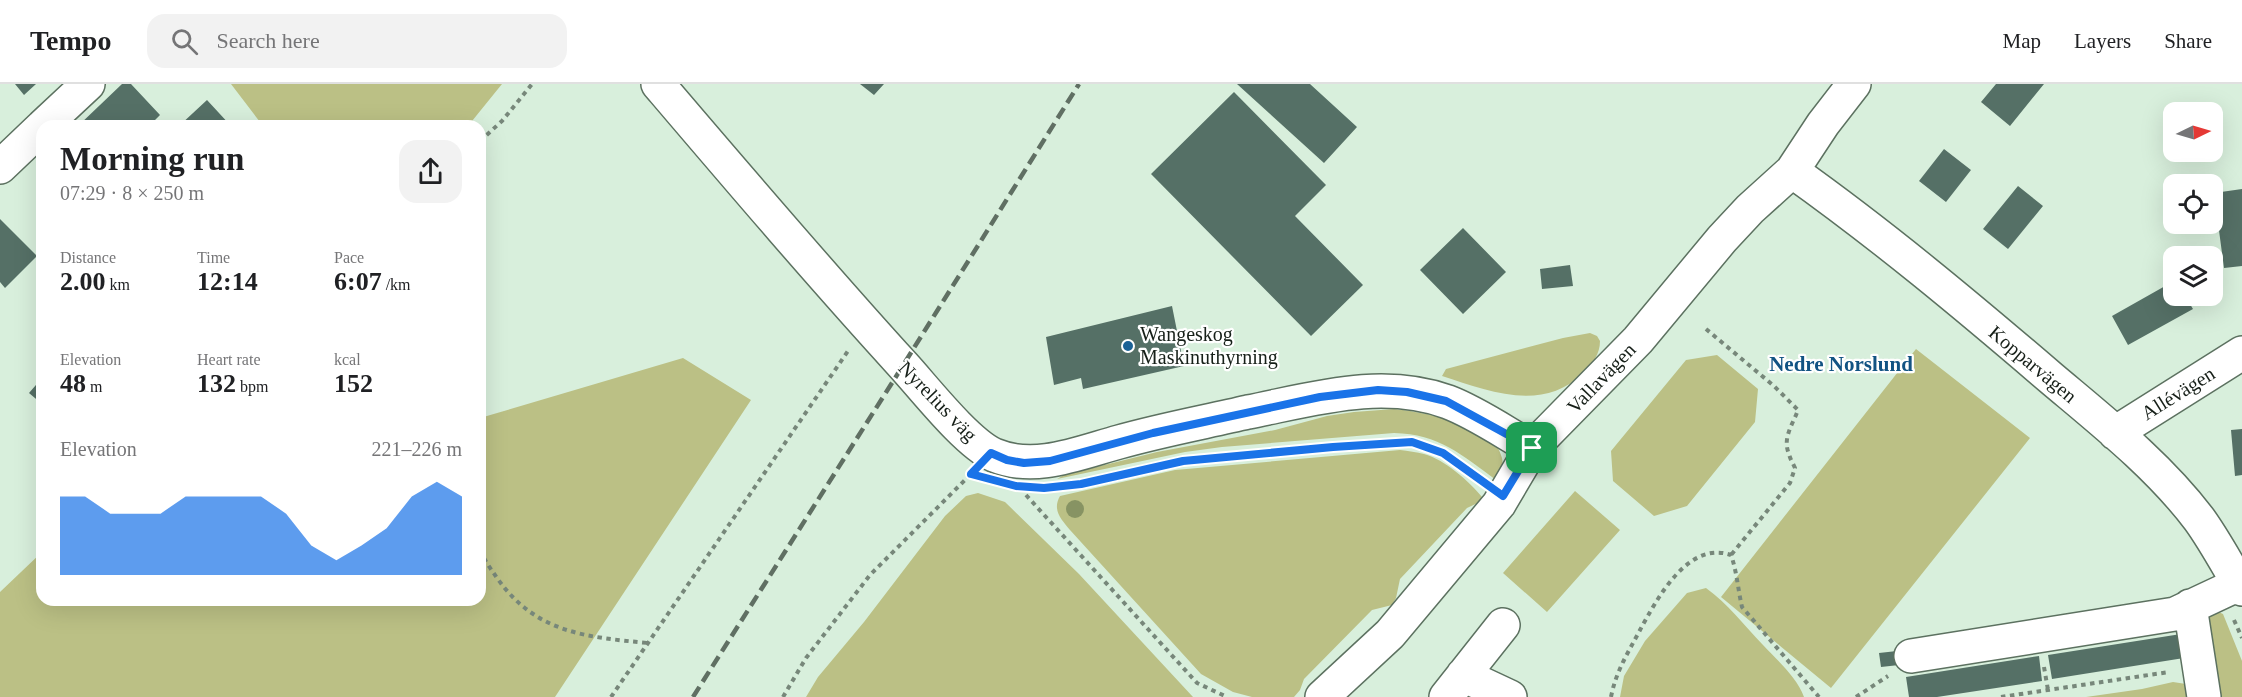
<!DOCTYPE html>
<html lang="en">
<head>
<meta charset="utf-8">
<style>
  :root { --surface:#fff; --page:#f2f2f2; --text:#202124; --muted:#757577; --line:#e0e0e0; --accent:#1a73e8 }
  body { margin:0; font-family:Georgia,serif; background:var(--page); color:var(--text); height:100vh; display:flex; flex-direction:column; font-size:22px; white-space:nowrap }
  * { box-sizing:border-box; margin:0 }
  p { font-size:20px; color:var(--muted) }
  .icon { flex:none; width:33px; height:33px; fill:none; stroke:currentColor; stroke-width:2; stroke-linecap:round; stroke-linejoin:round }
  .map { position:relative; flex:1; overflow:hidden }
  .drawer { position:absolute; left:36px; top:36px; width:450px; height:486px; display:flex; flex-direction:column; background:var(--surface); border-radius:18px; box-shadow:0 6px 24px #0002 }
  .drawer>* { flex:none }
  .needle { width:39px; rotate:85deg }
  .buttons { position:absolute; left:2163px; top:18px; display:grid; gap:12px }
  .buttons a { display:grid; place-items:center; width:60px; height:60px; border-radius:12px; background:var(--surface); box-shadow:0 6px 24px #0002; font-size:30px }
  .pin { position:absolute; display:grid; place-items:center; width:51px; height:51px; color:#fff; margin:-26px; border-radius:12px; box-shadow:0 3px 9px #0006 }
  .round { display:grid; place-items:center; flex:none; width:63px; height:63px; border-radius:18px; background:var(--page) }
  .summary { display:flex; align-items:center; justify-content:space-between; height:102px; padding:0 24px }
  h1 { font-size:33px; font-weight:600; line-height:45px }
  .figures { display:grid; grid-template-columns:repeat(3,1fr); gap:9px; height:102px; padding:6px 24px }
  .figures div { display:grid; align-content:center }
  .figures b { font-size:26px; font-weight:600 }
  .figures small { font-size:16px; font-weight:400 }
  .figures p { font-size:16px }
  .chart { height:168px; padding:12px 24px }
  .chart p { display:flex; justify-content:space-between }
  .chart svg { width:100%; height:108px; margin-top:6px; fill:var(--accent); opacity:.7 }
  header { display:flex; align-items:center; gap:36px; box-sizing:border-box; height:84px; padding:0 30px; background:var(--surface); border-bottom:2px solid var(--line) }
  header strong { font-size:28px }
  nav { display:flex; gap:33px; margin-inline-start:auto; font-size:21px }
  .search { width:420px; height:54px; background:var(--page); display:flex; align-items:center; gap:15px; box-sizing:border-box; padding:0 21px; border-radius:18px; color:var(--muted); font-size:22px }
  .map>svg:first-child { display:block }
  .green { fill:#bbc085 }
  .building { fill:#557066 }
  .lines { fill:none; stroke-linecap:round; stroke-linejoin:round }
  .minor-casing { stroke:#5c7160; stroke-width:36 }
  .path { stroke:#77877a; stroke-width:4; stroke-dasharray:4.5 4.5; stroke-linecap:butt }
  .minor { stroke:#fff; stroke-width:33 }
  .rail { stroke:#606f63; stroke-width:4.5; stroke-dasharray:12 6; stroke-linecap:butt }
  .tree { fill:#879363 }
  .route-casing { stroke:#fff; stroke-width:12 }
  .route { stroke:#1a73e8; stroke-width:8 }
  .poi-dot { fill:#1b6296; stroke:#fff; stroke-width:2 }
  .labels { text-anchor:middle; stroke-width:4.5; stroke-linejoin:round; paint-order:stroke }
  .poi-label { font-size:20px; fill:#161f18; stroke:#fff; text-anchor:start }
  .street-label { font-size:20px; fill:#161f18; stroke:#fff }
  .neighbourhood-label { font-size:21px; font-weight:bold; fill:#125383; stroke:#fff }
</style>
</head>
<body>
<header>
<strong>Tempo</strong>
<div class="search"><svg class="icon" aria-label="search" viewBox="0 0 24 24"><circle cx="10" cy="10" r="6"/><path d="M15 15l6 6"/></svg>Search here</div>
<nav><a>Map</a><a>Layers</a><a>Share</a></nav>
</header>
<div class="map">
<svg width="2242" height="613" viewBox="0 0 2242 613">
  <rect width="100%" height="100%" fill="#d8efdc"/>
  <path class="green" d="M231,0H502L468,42H263Z
    M1590,249L1597,252L1600,257C1600,270 1593,279 1583,289C1543,329 1488,307 1442,292L1446,285L1563,254Z
    M1916,265L2030,354L1831,604L1721,513Z
    M1717,271L1758,305L1755,338L1687,422L1654,432L1613,397L1611,367L1686,276Z
    M683,274L751,316L555,613H0V508L42,468V516H480V334Z
    M1394,325C1422,328 1496,340 1502,374C1504,382 1500,388 1496,396C1462,371 1439,350 1394,349L1222,363L1185,368L1057,395L1064,391L1157,368L1275,346L1327,332L1354,328Z
    M1400,366C1408,367 1417,368 1424,370C1445,376 1468,396 1482,413V417L1467,424L1400,495L1396,514L1392,521L1372,526L1304,595L1300,606L1294,613H1252L1233,608L1201,590L1070,446C1061,435 1052,426 1060,412L1175,386Z
    M1575,407L1620,446L1547,528L1503,489Z
    M978,409L1005,418L1079,490L1193,613H806L818,593L864,538L945,432L966,412Z
    M1706,504C1728,520 1744,541 1763,561C1777,576 1797,593 1804,613H1620L1624,592L1645,557L1687,509Z
    M2212,525L2223,530L2242,577V613H2211L2206,528Z
    M2173,598L2186,600L2196,613H2086L2142,605Z"/>
  <path class="building" d="M15,0H36L24,11Z
    M122,0H131L160,31L149,42H78Z
    M860,0H884L874,11Z
    M1237,0H1310L1357,43L1324,79Z
    M1996,0H2044L2010,42L1981,18Z
    M1234,8L1326,101L1295,132L1363,201L1311,252L1151,90Z
    M207,16L231,42H179Z
    M1944,65L1971,86L1946,118L1919,97Z
    M2018,102L2043,122L2008,165L1983,145Z
    M2242,105V182L2224,184L2214,109Z
    M0,135L37,172L5,204L0,198Z
    M1463,144L1506,188L1463,230L1420,186Z
    M1570,181L1573,202L1542,205L1540,185Z
    M2174,197V212H2185L2193,225L2128,261L2112,232Z
    M1172,222L1184,282L1083,305L1081,294L1054,301L1046,253Z
    M42,294V320L29,309Z
    M2242,345V391L2235,392L2231,346Z
    M2181,550L2184,574L2052,595L2048,571Z
    M1906,566L1908,580L1881,583L1879,569Z
    M2039,572L2042,597L1937,613H1909L1906,593Z"/>
  <g class="lines">
    <defs>
      <path id="minor" d="M658,0C739,95 819,189 903,281C925,305 966,358 994,371C1035,388 1079,369 1119,358C1161,346 1205,338 1248,328C1314,315 1382,294 1448,318C1477,329 1505,349 1532,364
        M43,42L88,0
        M0,83L42,43
        M1792,87C1882,151 1967,222 2051,294C2102,337 2158,381 2199,435C2215,457 2228,482 2242,505
        M2115,349L2242,269
        M2190,522L2204,613
        M1911,572L2175,530L2239,500
        M1463,591L1510,613
        M1322,613L1390,550L1499,420L1532,364L1638,256L1722,155L1750,125L1792,87L1823,40L1854,0
        M1446,613L1503,541"/>
    </defs>
    <use href="#minor" class="minor-casing"/>
    <path class="path" d="M480,57L502,37L532,0
      M1706,245L1774,302L1798,326C1793,340 1782,354 1789,370C1790,375 1793,379 1795,384L1790,399L1731,471
      M1194,376L1333,363L1412,358L1443,369L1478,395
      M1026,411L1197,599L1227,613
      M480,466C484,476 491,485 497,494C536,549 585,553 648,559
      M2234,536L2242,554
      M2044,583L2048,606
      M611,613L848,267
      M783,613L806,574L870,491L969,392
      M1611,613C1616,587 1628,569 1640,546C1657,515 1688,456 1731,471C1737,488 1738,506 1742,523L1819,613
      M1856,613L1888,592
      M2001,613L2169,588"/>
    <use href="#minor" class="minor"/>
    <path class="rail" d="M693,613L897,291L1079,0"/>
  </g>
  <circle class="tree" cx="1075" cy="425" r="9"/>
  <g class="lines">
    <defs>
      <path id="route" d="M1378,306L1407,308L1446,317L1532,364L1503,412L1443,369L1412,358L1333,363L1183,377L1081,400L1044,404L1016,402L971,390L991,369L1007,376L1024,379L1050,377L1153,349L1320,313Z"/>
    </defs>
    <use href="#route" class="route-casing"/>
    <use href="#route" class="route"/>
  </g>
  <circle class="poi-dot" cx="1128" cy="262" r="6"/>
  <g class="labels">
    <g class="poi-label">
      <text x="1140" y="257">Wangeskog<tspan x="1140" dy="23">Maskinuthyrning</tspan></text>
    </g>
    <g class="street-label">
      <text transform="translate(2033 280) rotate(40)" y="7">Kopparvägen</text>
      <text transform="translate(1601 294) rotate(-46)" y="7">Vallavägen</text>
      <text transform="translate(2178 309) rotate(-32)" y="7">Allévägen</text>
      <text transform="translate(938 317) rotate(46)" y="7">Nyrelius väg</text>
    </g>
    <g class="neighbourhood-label">
      <text x="1841" y="287">Nedre Norslund</text>
    </g>
  </g>
</svg>
<div class="buttons">
<a><svg class="needle" viewBox="-14 -14 28 28"><path d="M0-13l5 13h-10z" fill="#e53935"/><path d="M0 13l5-13h-10z" fill="#757577"/></svg></a>
<a><svg class="icon" aria-label="locate" viewBox="0 0 24 24"><circle cx="12" cy="12" r="6"/><path d="M12 2v4M12 18v4M2 12h4M18 12h4"/></svg></a>
<a><svg class="icon" aria-label="layers" viewBox="0 0 24 24"><path d="M12 4l9 5-9 5-9-5zM3 14l9 5 9-5"/></svg></a>
</div>
<div class="pin" style="left:1532px;top:364px;background:#1e9e55"><svg class="icon" aria-label="arrive" viewBox="0 0 24 24"><path d="M6 21V4h12l-3 4 3 4H6"/></svg></div>
<section class="drawer">
<div class="summary"><div><h1>Morning run</h1><p>07:29 · 8 × 250 m</p></div><a class="round"><svg class="icon" aria-label="share" viewBox="0 0 24 24"><path d="M12 15V3M7 8l5-5 5 5M5 13v7h14v-7"/></svg></a></div>
<div class="figures">
<div><p>Distance</p><b>2.00<small> km</small></b></div>
<div><p>Time</p><b>12:14</b></div>
<div><p>Pace</p><b>6:07<small> /km</small></b></div>
</div>
<div class="figures">
<div><p>Elevation</p><b>48<small> m</small></b></div>
<div><p>Heart rate</p><b>132<small> bpm</small></b></div>
<div><p>kcal</p><b>152</b></div>
</div>
<div class="chart"><p><span>Elevation</span>221–226 m</p>
<svg viewBox="0 0 160 44" preserveAspectRatio="none"><path d="M0 44V12L10 12L20 19L30 19L40 19L50 12L60 12L70 12L80 12L90 19L100 32L110 38L120 32L130 25L140 12L150 6L160 12V44z"/></svg>
</div>
</section>
</div>
</body>
</html>
